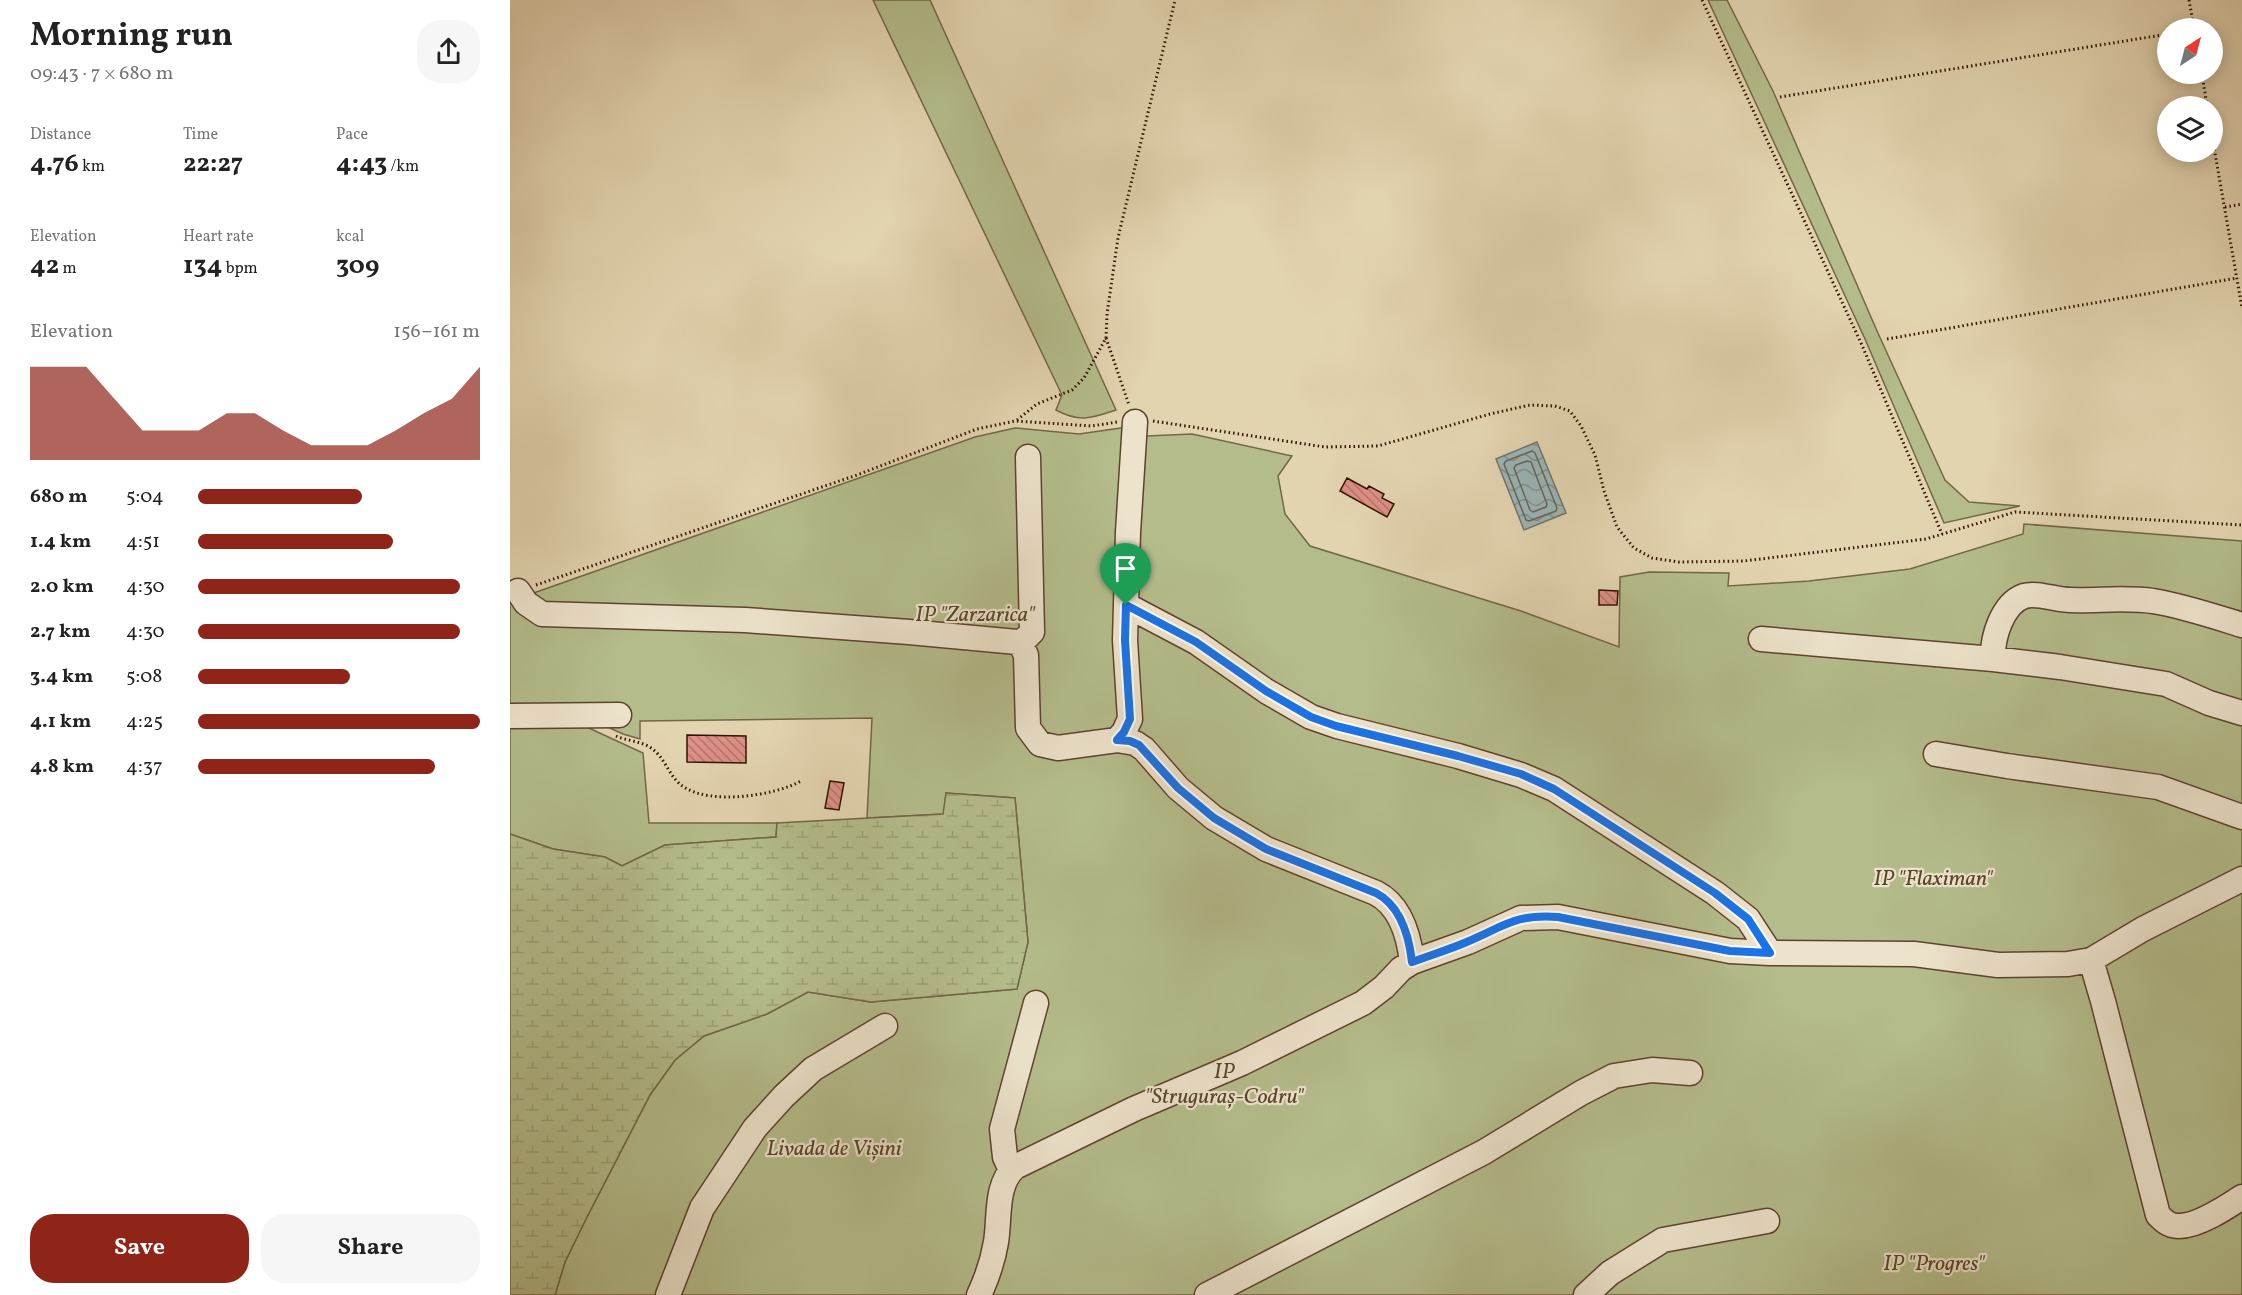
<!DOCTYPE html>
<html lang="en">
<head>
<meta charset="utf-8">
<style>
  :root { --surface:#fff; --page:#f6f6f6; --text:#222; --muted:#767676; --accent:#8f2418 }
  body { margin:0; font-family:Vollkorn,serif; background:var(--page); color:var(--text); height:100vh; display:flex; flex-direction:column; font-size:22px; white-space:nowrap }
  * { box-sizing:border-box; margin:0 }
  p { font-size:20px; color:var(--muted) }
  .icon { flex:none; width:33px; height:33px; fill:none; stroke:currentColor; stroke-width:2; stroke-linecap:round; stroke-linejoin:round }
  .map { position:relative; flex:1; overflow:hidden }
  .side { display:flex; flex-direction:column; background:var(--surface); width:510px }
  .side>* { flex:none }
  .needle { width:39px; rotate:36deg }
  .fabs { position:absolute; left:1647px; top:18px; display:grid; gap:12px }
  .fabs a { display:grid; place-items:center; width:66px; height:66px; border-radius:50%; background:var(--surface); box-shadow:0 3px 15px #0003; font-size:30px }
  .pin { position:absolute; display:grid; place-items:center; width:51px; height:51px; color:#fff; margin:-62px -26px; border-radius:50% 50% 50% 0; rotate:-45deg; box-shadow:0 0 6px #0007 }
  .pin .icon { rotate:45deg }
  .round { display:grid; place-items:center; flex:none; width:63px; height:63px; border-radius:24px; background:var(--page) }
  .summary { display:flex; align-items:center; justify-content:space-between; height:102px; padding:0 30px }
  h1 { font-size:33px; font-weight:700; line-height:45px }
  .metrics { display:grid; grid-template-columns:repeat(3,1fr); gap:9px; height:102px; padding:6px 30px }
  .metrics div { display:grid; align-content:center }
  .metrics b { font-size:26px; font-weight:700 }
  .metrics small { font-size:16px; font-weight:400 }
  .metrics p { font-size:16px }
  .chart { height:168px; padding:12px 30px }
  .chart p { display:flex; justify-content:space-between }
  .chart svg { width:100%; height:108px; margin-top:6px; fill:var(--accent); opacity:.7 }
  .action { display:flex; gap:12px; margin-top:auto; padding:12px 30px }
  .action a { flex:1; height:69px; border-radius:24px; background:var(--accent); color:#fff; font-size:24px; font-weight:700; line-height:69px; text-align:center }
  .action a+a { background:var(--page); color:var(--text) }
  ul { padding:0 30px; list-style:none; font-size:20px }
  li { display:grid; grid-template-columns:96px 72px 1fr; align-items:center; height:45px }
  li i { height:15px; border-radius:8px; background:var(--accent) }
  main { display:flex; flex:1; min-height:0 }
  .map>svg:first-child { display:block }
  .green { fill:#b4bc8b; stroke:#726846; stroke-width:1.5 }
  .wetland { fill:url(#wetland-marsh); stroke:#726846; stroke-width:1.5 }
  .water { fill:url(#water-waves); stroke:#71746e; stroke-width:1.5 }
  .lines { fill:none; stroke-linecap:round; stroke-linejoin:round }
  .shore { stroke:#66645c; stroke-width:1.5 }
  .building { fill:url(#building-back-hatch); stroke:#311300; stroke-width:1.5 }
  .minor-casing { stroke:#5e432c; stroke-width:27 }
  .path { stroke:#311300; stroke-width:3; stroke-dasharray:1.5 3; stroke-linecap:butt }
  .minor { stroke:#ede3cc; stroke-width:24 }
  .route-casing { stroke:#fff; stroke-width:12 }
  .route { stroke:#1a73e8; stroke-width:8 }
  .labels { text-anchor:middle; stroke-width:4.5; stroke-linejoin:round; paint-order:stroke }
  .park-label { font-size:22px; font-style:italic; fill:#58462a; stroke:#ede3cc }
</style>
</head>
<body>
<main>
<section class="side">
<div class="summary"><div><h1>Morning run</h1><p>09:43 · 7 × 680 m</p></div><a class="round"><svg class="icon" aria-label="share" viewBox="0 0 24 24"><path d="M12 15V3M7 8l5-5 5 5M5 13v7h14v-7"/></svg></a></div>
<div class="metrics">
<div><p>Distance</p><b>4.76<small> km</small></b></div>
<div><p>Time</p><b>22:27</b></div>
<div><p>Pace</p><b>4:43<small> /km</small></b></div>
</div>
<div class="metrics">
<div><p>Elevation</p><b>42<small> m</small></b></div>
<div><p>Heart rate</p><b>134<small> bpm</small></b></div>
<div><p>kcal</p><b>309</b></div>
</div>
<div class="chart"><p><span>Elevation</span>156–161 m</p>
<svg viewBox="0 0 160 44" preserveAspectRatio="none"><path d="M0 44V6L10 6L20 6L30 19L40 32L50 32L60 32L70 25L80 25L90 32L100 38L110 38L120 38L130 32L140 25L150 19L160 6V44z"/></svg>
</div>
<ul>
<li><b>680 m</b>5:04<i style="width:58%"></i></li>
<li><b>1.4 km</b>4:51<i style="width:69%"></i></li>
<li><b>2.0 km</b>4:30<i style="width:93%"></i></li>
<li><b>2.7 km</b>4:30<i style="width:93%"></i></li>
<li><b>3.4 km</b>5:08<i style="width:54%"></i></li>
<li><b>4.1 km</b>4:25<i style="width:100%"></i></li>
<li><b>4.8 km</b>4:37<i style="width:84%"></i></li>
</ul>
<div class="action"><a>Save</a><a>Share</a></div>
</section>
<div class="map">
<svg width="1732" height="1295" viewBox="0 0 1732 1295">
  <defs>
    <pattern id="wetland-marsh" width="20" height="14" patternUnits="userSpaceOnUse" patternTransform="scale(1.5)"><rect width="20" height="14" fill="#b4bc8b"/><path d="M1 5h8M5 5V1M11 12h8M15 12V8" fill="none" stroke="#9ba176"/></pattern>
    <pattern id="water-waves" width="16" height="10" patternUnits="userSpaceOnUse" patternTransform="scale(1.5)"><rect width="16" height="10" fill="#9bb5b7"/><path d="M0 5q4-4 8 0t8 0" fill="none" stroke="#7f9292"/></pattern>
    <pattern id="building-back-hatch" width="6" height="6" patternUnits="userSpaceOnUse" patternTransform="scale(1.5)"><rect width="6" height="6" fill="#de9086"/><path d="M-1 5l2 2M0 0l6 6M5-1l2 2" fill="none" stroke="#b5746b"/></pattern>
  </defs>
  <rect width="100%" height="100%" fill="#e3d4b0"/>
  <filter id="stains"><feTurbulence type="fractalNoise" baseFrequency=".00333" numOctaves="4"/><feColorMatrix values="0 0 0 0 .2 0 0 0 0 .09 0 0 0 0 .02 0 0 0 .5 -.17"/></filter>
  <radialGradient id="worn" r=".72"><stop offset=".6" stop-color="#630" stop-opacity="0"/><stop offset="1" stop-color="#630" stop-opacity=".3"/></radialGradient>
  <path class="green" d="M363,0H420L606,410C582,418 570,423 546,410L552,395Z
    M1198,0H1217L1263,91L1367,331L1435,480L1459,502L1510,506L1434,523L1355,339Z
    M618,427L614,437L682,434L782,456L768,476L775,514L800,546L1011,611L1109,647L1110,577L1139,572L1219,573L1218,586L1299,581L1400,569L1513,534L1514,524L1732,541V1295H45L55,1262L76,1219L140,1095L165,1060L194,1036L257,1014L298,992L361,1002L507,989L518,942L505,798L436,793L434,814L357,818L362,718L130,721V739L113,734L80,719L0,709V599L18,595L465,437L505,428L569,434Z
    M68,723L133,753L139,823H267L266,837L155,845L112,866L95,857L43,849L0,834V724Z"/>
  <path class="wetland" d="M436,793L505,798L518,942L507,989L361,1002L298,992L257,1014L194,1036L165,1060L140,1095L76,1219L55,1262L45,1295H0V834L43,849L95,857L112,866L155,845L266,837L267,823L433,814Z"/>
  <path class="water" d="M1027,442L1056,513L1014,530L986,459Z"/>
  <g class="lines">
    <path class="shore" d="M1022,451L1025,453L1047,508L1046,511L1019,521L1016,520L994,464L996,461Z
      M1017,461L1021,462L1037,504L1036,507L1023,512L1020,510L1004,468L1006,465Z"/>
  </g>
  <path class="building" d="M837,478L857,489L859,486L874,494L872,498L884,504L877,517L830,491Z
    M1089,590L1108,591L1107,605H1089Z
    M177,735L236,736V763L177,762Z
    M320,781L334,783L329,810L315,808Z"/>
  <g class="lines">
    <defs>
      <path id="minor" d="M8,591L16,603L32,614L235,620L399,632L507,642L512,647L516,655L518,728L530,744L548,748L607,740L625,743L634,749L668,788L704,818L756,849L866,893C891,906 899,936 902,962
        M616,605L686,642L756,691L801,717L827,726L948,756L1011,775L1044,789L1205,893L1238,919L1260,953L1404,954L1488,965L1558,964L1581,960L1633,929L1732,879
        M1251,639L1483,659L1550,667L1656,684L1699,703L1732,713
        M510,644L522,632L518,457
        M1483,659C1482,638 1492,604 1514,596C1527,592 1546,600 1560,600C1587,601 1615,597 1643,601C1673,606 1703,616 1732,625
        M0,716L109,715
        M607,740L614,732L620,719L615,640L618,532L625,422
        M1426,754L1497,766L1648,787L1732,817
        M1581,960L1593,1001L1648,1215C1654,1221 1659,1226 1668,1226C1687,1227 1717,1207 1732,1197
        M501,1170L495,1157L492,1129L526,1003
        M158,1295L192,1208L245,1128L274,1096L303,1069L375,1026
        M469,1295C477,1278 483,1260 486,1242C490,1218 485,1184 505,1167L624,1109L732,1063L853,1003L874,987L891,969L902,962L958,942L1011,918L1048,917L1220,951L1260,953
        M697,1295L974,1152L1071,1093L1104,1076L1142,1070L1180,1073
        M1076,1295L1100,1273L1153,1240L1257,1221"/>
    </defs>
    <use href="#minor" class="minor-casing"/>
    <path class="path" d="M1192,0L1351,343L1432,534
      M1679,0L1684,28
      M1692,74L1697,106
      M1270,97L1658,34
      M1702,136L1732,308
      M1715,207L1732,204
      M596,338L597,314L608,238L665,0
      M1377,339L1727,278
      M507,420L527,404L562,390L574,378L596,338L619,405
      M643,421L815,447L868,446L980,414L1020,405L1045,406L1060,411L1071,426L1085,455L1094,491L1107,527L1124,548L1142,558L1169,562L1234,561L1416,539L1505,512L1732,525
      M26,585L347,475L467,429L505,421L582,426L607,422
      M106,736C117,741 131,741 141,748C156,758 159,778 174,787C201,805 264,796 291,781"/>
    <use href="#minor" class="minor"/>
  </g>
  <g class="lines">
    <defs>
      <path id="route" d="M616,605L686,642L756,691L801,717L826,726L948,756L1011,774L1044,789L1205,893L1238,919L1260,953L1220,951L1048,917C1006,914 996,925 959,941C941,949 921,955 902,962C899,936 891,906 866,893L756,849L704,818L668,788L629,745L620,741L607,740L614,732L620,719L615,640Z"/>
    </defs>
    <use href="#route" class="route-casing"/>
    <use href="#route" class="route"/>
  </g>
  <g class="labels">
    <g class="park-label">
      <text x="465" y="621">IP "Zarzarica"</text>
      <text x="1423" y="885">IP "Flaximan"</text>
      <text x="714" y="1078">IP<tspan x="714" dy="25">"Struguraș-Codru"</tspan></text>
      <text x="324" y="1155">Livada de Vișini</text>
      <text x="1424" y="1270">IP "Progres"</text>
    </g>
  </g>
  <rect width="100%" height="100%" filter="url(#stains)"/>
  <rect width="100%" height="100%" fill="url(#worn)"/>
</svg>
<div class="fabs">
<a><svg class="needle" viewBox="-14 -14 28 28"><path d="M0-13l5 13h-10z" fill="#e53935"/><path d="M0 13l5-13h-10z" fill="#767676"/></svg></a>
<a><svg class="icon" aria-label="layers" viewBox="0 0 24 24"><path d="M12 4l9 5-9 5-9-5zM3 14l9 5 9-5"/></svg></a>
</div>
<div class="pin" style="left:616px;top:605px;background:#1e9e55"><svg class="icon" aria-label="arrive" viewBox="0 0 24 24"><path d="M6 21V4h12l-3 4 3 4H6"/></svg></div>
</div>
</main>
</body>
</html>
